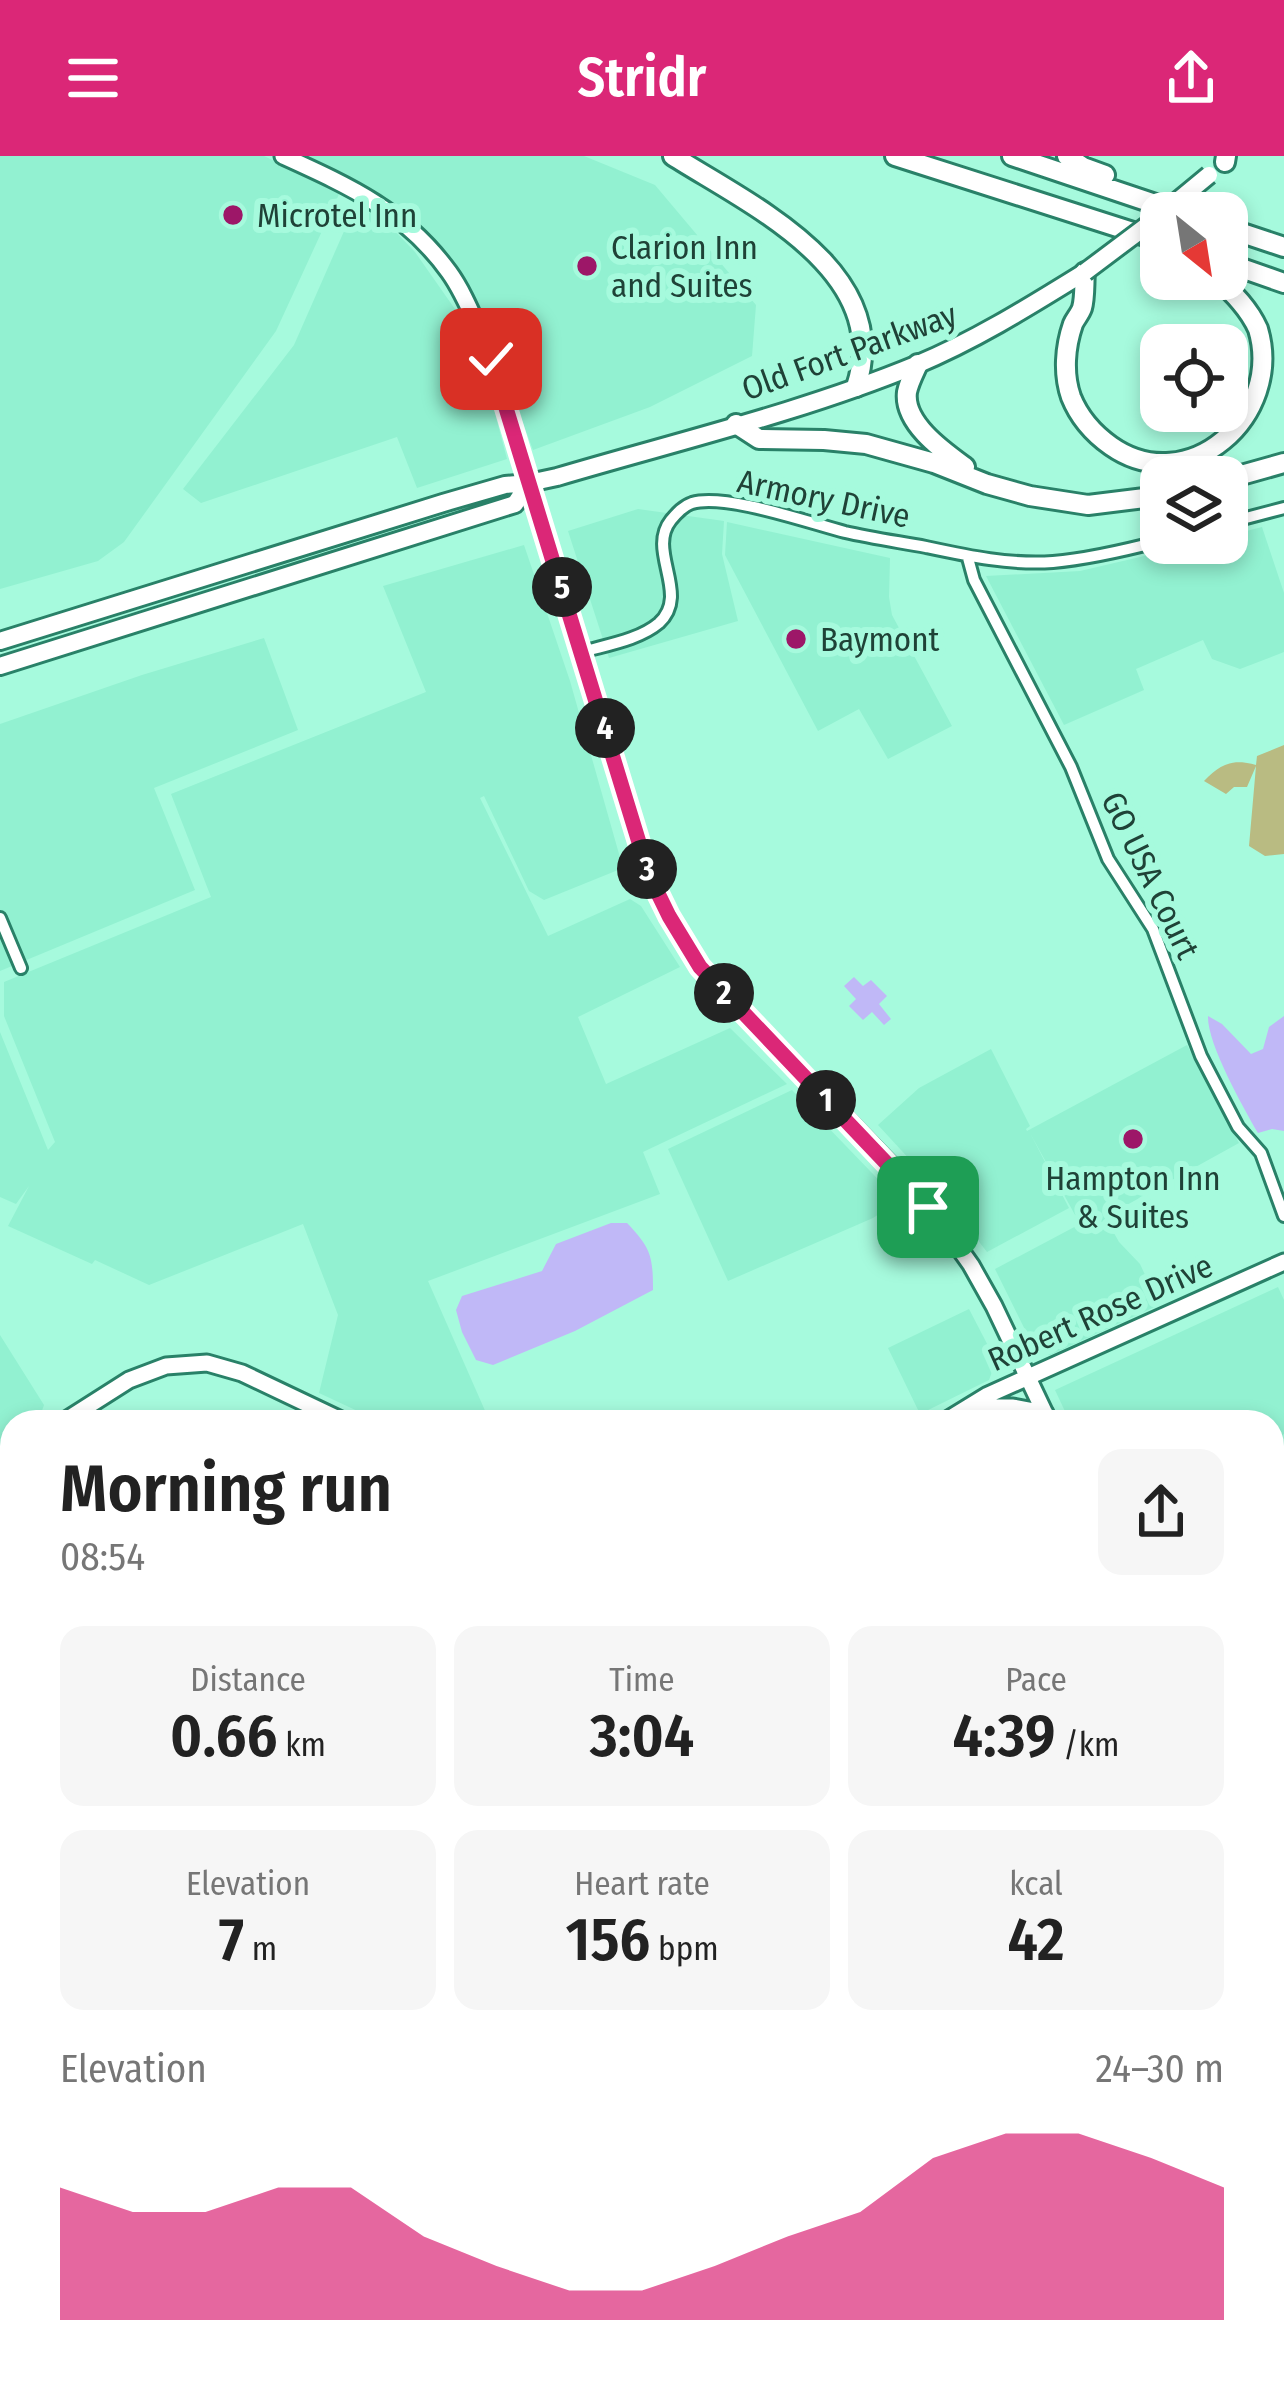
<!DOCTYPE html>
<html lang="en">
<head>
<meta charset="utf-8">
<style>
  :root { --surface:#fff; --page:#f6f6f6; --text:#222; --muted:#767676; --accent:#db2777 }
  body { margin:0; font-family:"Fira Sans Condensed",sans-serif; background:var(--page); color:var(--text); height:100vh; display:flex; flex-direction:column; font-size:45px; white-space:nowrap }
  * { box-sizing:border-box; margin:0 }
  p { font-size:39px; color:var(--muted) }
  .icon { flex:none; width:66px; height:66px; fill:none; stroke:currentColor; stroke-width:2; stroke-linecap:round; stroke-linejoin:round }
  .map { position:relative; flex:1; overflow:hidden }
  .drawer { position:absolute; left:0px; top:1254px; width:1284px; height:975px; display:flex; flex-direction:column; background:var(--surface); border-radius:36px 36px 0 0; box-shadow:0 6px 18px #0003 }
  .drawer>* { flex:none }
  .needle { width:78px; rotate:150deg }
  .controls { position:absolute; left:1140px; top:36px; display:grid; gap:24px }
  .controls a { display:grid; place-items:center; width:108px; height:108px; border-radius:24px; background:var(--surface); box-shadow:0 6px 18px #0003; font-size:60px }
  .pin { position:absolute; display:grid; place-items:center; width:102px; height:102px; color:#fff; margin:-51px; border-radius:24px; box-shadow:0 6px 18px #0006 }
  .km { position:absolute; width:60px; height:60px; margin:-30px; border-radius:50%; background:#222; color:#fff; font-size:33px; line-height:60px; text-align:center }
  .round { display:grid; place-items:center; flex:none; width:126px; height:126px; border-radius:24px; background:var(--page) }
  .summary { display:flex; align-items:center; justify-content:space-between; height:204px; padding:0 60px }
  h1 { font-size:66px; font-weight:600; line-height:90px }
  .figures { display:grid; grid-template-columns:repeat(3,1fr); gap:18px; height:204px; padding:12px 60px }
  .figures div { display:grid; align-content:center; border-radius:24px; background:var(--page); text-align:center }
  .figures b { font-size:60px; font-weight:600 }
  .figures small { font-size:33px; font-weight:400 }
  .figures p { font-size:33px }
  .chart { height:336px; padding:24px 60px }
  .chart p { display:flex; justify-content:space-between }
  .chart svg { width:100%; height:216px; margin-top:12px; fill:var(--accent); opacity:.7 }
  header { display:flex; justify-content:space-between; align-items:center; height:156px; padding:0 60px; background:var(--accent); color:#fff; font-size:54px; font-weight:600 }
  .map>svg:first-child { display:block }
  .built { fill:#92f1d1 }
  .green { fill:#b9bb82 }
  .water { fill:#c0b8f7 }
  .lines { fill:none; stroke-linecap:round; stroke-linejoin:round }
  .street-casing { stroke:#298168; stroke-width:16 }
  .secondary-casing { stroke:#298168; stroke-width:21 }
  .primary-casing { stroke:#298168; stroke-width:22 }
  .highway-casing { stroke:#298168; stroke-width:24 }
  .street { stroke:#fff; stroke-width:10 }
  .secondary { stroke:#fff; stroke-width:15 }
  .primary { stroke:#fff; stroke-width:16 }
  .highway { stroke:#fff; stroke-width:18 }
  .primary-bridge-casing { stroke:#298168; stroke-width:22; stroke-linecap:butt }
  .primary-bridge { stroke:#fff; stroke-width:16 }
  .route-casing { stroke:#fff; stroke-width:24 }
  .route { stroke:#db2777; stroke-width:15 }
  .poi-dot { fill:#9d1768; stroke:#a6fadd; stroke-width:4.5 }
  .labels { text-anchor:middle; stroke-width:12; stroke-linejoin:round; paint-order:stroke }
  .poi-label { font-size:33px; fill:#1f4237; stroke:#a6fadd; text-anchor:start }
  .street-label { font-size:33px; fill:#1f4237; stroke:#a6fadd }
</style>
</head>
<body>
<header><svg class="icon" aria-label="menu" viewBox="0 0 24 24"><path d="M4 6h16M4 12h16M4 18h16"/></svg>Stridr<svg class="icon" aria-label="share" viewBox="0 0 24 24"><path d="M12 15V3M7 8l5-5 5 5M5 13v7h14v-7"/></svg></header>
<div class="map">
<svg width="1284" height="2228" viewBox="0 0 1284 2228">
  <rect width="100%" height="100%" fill="#a6fadd"/>
  <path class="built" d="M0,0H264L340,36L276,175L124,386L98,405L0,433Z
    M307,0H584L655,29L756,149L752,200L650,251L533,294L475,140L428,80L386,41Z
    M356,48L388,68L415,96L464,166L487,227L507,303L417,332L397,281L201,347L183,333L294,189Z
    M638,353L724,365L722,398L738,465L609,502L568,375Z
    M727,366L890,402L889,441L892,459L952,570L888,603L859,553L818,575L725,399Z
    M1262,371L1284,437V496L1240,513L1212,503L1203,484L1136,513L1144,534L1064,569L986,420L1080,415L1200,387H1227V380Z
    M524,389L570,525L623,712L544,744L529,735L484,640L480,642L548,780L630,743L641,750L680,811L578,861L606,928L730,872L787,928L643,996L660,1038L428,1125L490,1266H381L319,1237L338,1159L303,1068L149,1129L95,1104L92,1108L8,1070L29,1030L16,1048L0,1041V876L48,994L55,986L4,860V826L211,741L171,638L426,536L383,430Z
    M264,482L298,574L154,632L195,734L0,815V568L142,519Z
    M1187,889L1239,987L1105,1061L1119,1086L1140,1108L1159,1149L1050,1199L1034,1192L995,1113L1080,1068L1030,977L1069,1052L987,1096L946,1043L878,969L919,932L991,893L1030,970L1026,973L1027,975Z
    M792,934L899,1045L873,1062L728,1125L668,993Z
    M1278,1131L1284,1144V1278L1272,1283V1266H1070L1055,1234Z
    M969,1153L996,1205L989,1224L920,1258L888,1192Z
    M0,1179L44,1249L38,1266H12V1287L0,1294Z
    M1272,1373L1284,1399V1697L1272,1669Z
    M1284,1939V2096L1272,2101V1944Z
    M825,2217H1180L1185,2228H819Z"/>
  <path class="green" d="M1284,589V698L1265,700L1249,690L1256,610L1247,631H1234L1226,638L1204,625C1220,608 1233,602 1256,609L1257,600Z
    M12,1470V2217H51L42,2228H0V1473Z"/>
  <path class="water" d="M854,821L863,830L871,824L887,840L879,848L891,863L884,869L872,856L863,864L849,850L856,843L844,830Z
    M1208,860L1222,868L1251,898L1263,893L1269,871L1284,860V975L1272,973L1258,977C1243,951 1207,887 1208,860Z
    M611,1067H627C651,1092 653,1100 653,1134L575,1175L493,1209L476,1204L462,1176L456,1154L462,1140L542,1115L556,1088Z"/>
  <g class="lines">
    <defs>
      <path id="street" d="M1227,367L1284,352
        M968,402L974,424L1071,611L1108,703L1153,773L1201,900L1238,971L1261,997L1284,1060
        M582,496C606,489 639,484 659,467C691,438 646,395 671,364C677,357 683,350 692,347C725,337 810,367 845,376C871,382 899,386 926,391C968,400 1009,409 1053,406C1089,403 1126,394 1161,385
        M0,762L21,812
        M522,2228L527,2217"/>
      <path id="secondary" d="M283,0C349,30 405,55 449,116C465,138 475,166 487,191L649,719L669,760L700,811L907,1026L942,1068L971,1109L994,1150L1049,1266
        M971,1251H1013L1045,1257
        M63,1266L129,1224L166,1210L207,1207L242,1217L345,1266
        M944,1266L988,1239L1284,1106
        M0,1306L12,1298
        M1272,1749L1284,1775
        M1272,1890L1284,1884
        M1272,1921L1284,1916
        M759,2228L765,2217
        M796,2228L803,2217"/>
      <path id="primary" d="M0,485L443,347L505,329L529,327L557,321C675,286 802,256 916,209C976,184 1030,150 1085,116
        M0,510L515,348L529,327"/>
      <path id="highway" d="M673,0C752,50 894,115 856,231
        M895,0L1161,85
        M1012,0L1182,57
        M1067,0L1083,11L1105,19
        M1225,6L1226,0
        M1227,72L1284,91
        M1227,107L1284,127
        M1085,116C1084,127 1085,142 1082,152C1080,158 1075,163 1073,168C1065,191 1063,218 1071,241C1079,261 1094,278 1111,290C1188,344 1284,260 1258,173C1249,153 1234,138 1218,123
        M918,208C914,217 909,226 907,236C903,267 943,295 965,311
        M736,268L759,283L824,284L866,288L934,307L987,328L1030,340L1088,349L1161,340
        M1227,323L1284,307"/>
    </defs>
    <use href="#street" class="street-casing"/>
    <use href="#secondary" class="secondary-casing"/>
    <use href="#primary" class="primary-casing"/>
    <use href="#highway" class="highway-casing"/>
    <use href="#street" class="street"/>
    <use href="#secondary" class="secondary"/>
    <use href="#primary" class="primary"/>
    <use href="#highway" class="highway"/>
    <defs>
      <path id="primary-bridge" d="M1163,57L1209,19
        M1085,116L1161,59"/>
    </defs>
    <use href="#primary-bridge" class="primary-bridge-casing"/>
    <use href="#primary-bridge" class="primary-bridge"/>
  </g>
  <g class="lines">
    <defs>
      <path id="route" d="M491,203L649,719L669,760L700,811L928,1051"/>
    </defs>
    <use href="#route" class="route-casing"/>
    <use href="#route" class="route"/>
  </g>
  <g class="poi-dot">
    <circle cx="233" cy="59" r="12"/>
    <circle cx="587" cy="110" r="12"/>
    <circle cx="796" cy="483" r="12"/>
    <circle cx="1133" cy="983" r="12"/>
  </g>
  <g class="labels">
    <g class="poi-label">
      <text x="257" y="71">Microtel Inn</text>
      <text x="611" y="103">Clarion Inn<tspan x="611" dy="38">and Suites</tspan></text>
      <text x="820" y="495">Baymont</text>
      <text x="1133" y="1034" text-anchor="middle">Hampton Inn<tspan x="1133" dy="38">&amp; Suites</tspan></text>
    </g>
    <g class="street-label">
      <text transform="translate(849 195) rotate(-20)" y="12">Old Fort Parkway</text>
      <text transform="translate(824 342) rotate(12)" y="12">Armory Drive</text>
      <text transform="translate(1151 719) rotate(64)" y="12">GO USA Court</text>
      <text transform="translate(1100 1156) rotate(-24)" y="12">Robert Rose Drive</text>
    </g>
  </g>
</svg>
<div class="controls">
<a><svg class="needle" viewBox="-14 -14 28 28"><path d="M0-13l5 13h-10z" fill="#e53935"/><path d="M0 13l5-13h-10z" fill="#767676"/></svg></a>
<a><svg class="icon" aria-label="locate" viewBox="0 0 24 24"><circle cx="12" cy="12" r="6"/><path d="M12 2v4M12 18v4M2 12h4M18 12h4"/></svg></a>
<a><svg class="icon" aria-label="layers" viewBox="0 0 24 24"><path d="M12 4l9 5-9 5-9-5zM3 14l9 5 9-5"/></svg></a>
</div>
<div class="pin" style="left:928px;top:1051px;background:#1e9e55"><svg class="icon" aria-label="arrive" viewBox="0 0 24 24"><path d="M6 21V4h12l-3 4 3 4H6"/></svg></div>
<div class="pin" style="left:491px;top:203px;background:#d93025"><svg class="icon" aria-label="check" viewBox="0 0 24 24"><path d="M5 12l5 5 9-10"/></svg></div>
<b class="km" style="left:826px;top:944px">1</b>
<b class="km" style="left:724px;top:837px">2</b>
<b class="km" style="left:647px;top:713px">3</b>
<b class="km" style="left:605px;top:572px">4</b>
<b class="km" style="left:562px;top:431px">5</b>
<section class="drawer">
<div class="summary"><div><h1>Morning run</h1><p>08:54</p></div><a class="round"><svg class="icon" aria-label="share" viewBox="0 0 24 24"><path d="M12 15V3M7 8l5-5 5 5M5 13v7h14v-7"/></svg></a></div>
<div class="figures">
<div><p>Distance</p><b>0.66<small> km</small></b></div>
<div><p>Time</p><b>3:04</b></div>
<div><p>Pace</p><b>4:39<small> /km</small></b></div>
</div>
<div class="figures">
<div><p>Elevation</p><b>7<small> m</small></b></div>
<div><p>Heart rate</p><b>156<small> bpm</small></b></div>
<div><p>kcal</p><b>42</b></div>
</div>
<div class="chart"><p><span>Elevation</span>24–30 m</p>
<svg viewBox="0 0 160 44" preserveAspectRatio="none"><path d="M0 44V17L10 22L20 22L30 17L40 17L50 27L60 33L70 38L80 38L90 33L100 27L110 22L120 11L130 6L140 6L150 11L160 17V44z"/></svg>
</div>
</section>
</div>
</body>
</html>
